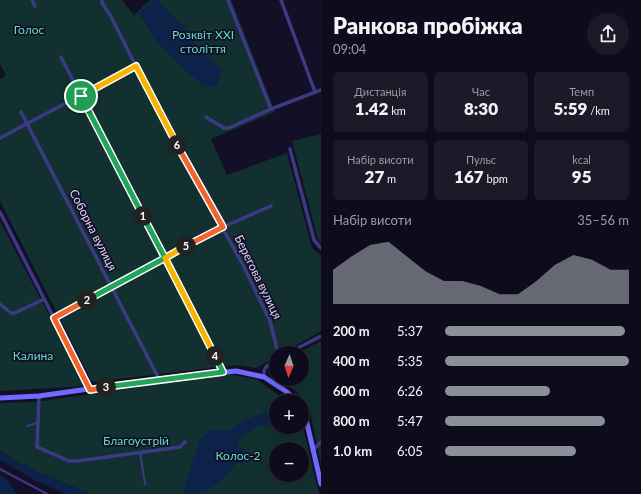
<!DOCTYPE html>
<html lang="uk">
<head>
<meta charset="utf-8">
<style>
  :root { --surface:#0e0b1c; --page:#1c1929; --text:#f1f3f6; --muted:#9b9ba3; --line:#2e2b3b; --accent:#8c9099 }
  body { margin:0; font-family:Lato,sans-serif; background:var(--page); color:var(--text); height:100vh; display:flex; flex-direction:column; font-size:15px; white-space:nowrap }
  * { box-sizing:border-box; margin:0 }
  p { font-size:13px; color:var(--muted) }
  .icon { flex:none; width:22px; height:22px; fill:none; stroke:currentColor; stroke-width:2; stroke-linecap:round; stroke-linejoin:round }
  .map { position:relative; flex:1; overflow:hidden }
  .sheet { display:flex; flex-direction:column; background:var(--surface); width:320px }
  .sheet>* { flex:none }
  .needle { width:26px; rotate:183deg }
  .fabs { position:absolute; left:269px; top:346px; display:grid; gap:8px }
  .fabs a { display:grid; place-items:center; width:40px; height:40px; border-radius:50%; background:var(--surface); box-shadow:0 2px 10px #0003,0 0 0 1px var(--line); font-size:20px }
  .pin { position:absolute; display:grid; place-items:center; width:34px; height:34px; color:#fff; margin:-17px; border:2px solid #fff; border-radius:50%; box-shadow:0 1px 4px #0007 }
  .km { position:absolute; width:20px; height:20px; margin:-10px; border-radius:50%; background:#222; color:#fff; font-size:11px; line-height:20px; text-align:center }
  .round { display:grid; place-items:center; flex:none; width:42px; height:42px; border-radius:21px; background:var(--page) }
  .summary { display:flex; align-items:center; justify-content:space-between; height:68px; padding:0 12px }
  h1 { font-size:22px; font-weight:800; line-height:30px }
  .stats { display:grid; grid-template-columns:repeat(3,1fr); gap:6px; height:68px; padding:4px 12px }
  .stats div { display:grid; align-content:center; border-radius:6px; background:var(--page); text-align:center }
  .stats b { font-size:17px; font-weight:800 }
  .stats small { font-size:11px; font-weight:400 }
  .stats p { font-size:11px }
  .chart { height:112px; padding:8px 12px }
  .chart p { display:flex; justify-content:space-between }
  .chart svg { width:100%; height:72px; margin-top:4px; fill:var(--accent); opacity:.7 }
  ul { padding:0 12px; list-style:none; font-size:13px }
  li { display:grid; grid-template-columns:64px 48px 1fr; align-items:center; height:30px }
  li i { height:10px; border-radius:5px; background:var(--accent) }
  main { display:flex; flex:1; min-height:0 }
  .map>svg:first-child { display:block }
  .green { fill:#12302f; fill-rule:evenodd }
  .water { fill:#0c2248 }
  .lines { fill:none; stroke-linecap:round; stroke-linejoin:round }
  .lane { stroke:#3d3a85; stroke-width:2 }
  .street { stroke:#3d3a85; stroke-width:3.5 }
  .secondary { stroke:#6f6bff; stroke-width:5 }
  .split-1-casing { stroke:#fff; stroke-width:8 }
  .split-2-casing { stroke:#fff; stroke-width:8 }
  .split-3-casing { stroke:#fff; stroke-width:8 }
  .split-4-casing { stroke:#fff; stroke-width:8 }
  .split-5-casing { stroke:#fff; stroke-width:8 }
  .split-6-casing { stroke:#fff; stroke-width:8 }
  .split-7-casing { stroke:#fff; stroke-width:8 }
  .split-1 { stroke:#22a559; stroke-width:5 }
  .split-2 { stroke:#22a559; stroke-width:5 }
  .split-3 { stroke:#f0652b; stroke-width:5 }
  .split-4 { stroke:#22a559; stroke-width:5 }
  .split-5 { stroke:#f5b400; stroke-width:5 }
  .split-6 { stroke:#f0652b; stroke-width:5 }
  .split-7 { stroke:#f5b400; stroke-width:5 }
  .labels { text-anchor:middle; stroke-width:3.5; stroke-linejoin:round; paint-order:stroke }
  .park-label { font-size:12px; fill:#5fe0c0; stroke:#130f26 }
  .street-label { font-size:12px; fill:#d9d4ff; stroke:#130f26 }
</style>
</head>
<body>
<main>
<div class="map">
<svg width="321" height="494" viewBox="0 0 321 494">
  <rect width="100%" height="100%" fill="#130f26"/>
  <path class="green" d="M0,0H122L134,15L150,0H231L275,112L211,139L227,175L287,153L312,248L321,256V331L283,353H276V357L256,368L237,365L92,382L0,201V79L6,76L0,64Z
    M321,134V243L318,240L292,141Z
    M0,221L85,384V386L0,391Z
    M321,341V464L309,407L295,390L278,379H302V353H298Z
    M227,374L256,379L287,401H276V427H302V423L319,494H91L35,471L0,451V403L35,402ZM276,449H302V475H276Z"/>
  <path class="water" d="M155,0H158L190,33L200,51L223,71L216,87L204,86L183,69L156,41L139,13Z
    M29,351L46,352L45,360H30L27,358L26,352Z
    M276,410V427H294L295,431L283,436C270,422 264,422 248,432C243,435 239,437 236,442L239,447L248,453L249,461L235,464L221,482L203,492L186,494L184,489L199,440L211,430L227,431L252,417Z
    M0,451L35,471L91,494H65L34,480L0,460Z
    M0,475L9,481L17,494H0Z"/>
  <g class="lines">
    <path class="lane" d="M27,426L37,423
      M140,452L145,484
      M0,469L47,494"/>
    <path class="street" d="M32,0L35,6
      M102,0V3L110,15L181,154L242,263L270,321L278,353
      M281,0L315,92
      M61,57L223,372
      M271,109L321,90
      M21,112L159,379
      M206,117L224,128H229L271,109L228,0
      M0,138L136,66
      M290,149L314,240L321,248
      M0,212L90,389
      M0,304L11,313H15L44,299
      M54,318L223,227L271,206
      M288,353L321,336
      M264,377C263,366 268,365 276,360
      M39,396L37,447L69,461H77L180,447L185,442
      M313,450L321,442"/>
    <path class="secondary" d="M0,398L39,396L159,379L236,371L264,377L287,392L297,401
      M302,408L306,419L321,484"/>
  </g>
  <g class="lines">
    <defs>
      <path id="split-1" d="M81,96L143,216"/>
      <path id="split-2" d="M87,300L165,258L143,216"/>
      <path id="split-3" d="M87,300L54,318L90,390L106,387"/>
      <path id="split-4" d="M106,387L223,372L215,356"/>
      <path id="split-5" d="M186,246L165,258L215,356"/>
      <path id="split-6" d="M177,145L223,227L186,246"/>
      <path id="split-7" d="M81,96L136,66L177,145"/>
    </defs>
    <use href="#split-1" class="split-1-casing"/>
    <use href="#split-2" class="split-2-casing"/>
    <use href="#split-3" class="split-3-casing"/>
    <use href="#split-4" class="split-4-casing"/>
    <use href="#split-5" class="split-5-casing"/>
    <use href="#split-6" class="split-6-casing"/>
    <use href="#split-7" class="split-7-casing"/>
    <use href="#split-1" class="split-1"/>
    <use href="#split-2" class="split-2"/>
    <use href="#split-3" class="split-3"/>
    <use href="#split-4" class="split-4"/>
    <use href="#split-5" class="split-5"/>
    <use href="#split-6" class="split-6"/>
    <use href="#split-7" class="split-7"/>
  </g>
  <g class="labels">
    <g class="park-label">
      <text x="29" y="34">Голос</text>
      <text x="203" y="39">Розквіт XXI<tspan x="203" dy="14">століття</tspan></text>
      <text x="33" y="360">Калина</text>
      <text x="136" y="445">Благоустрій</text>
      <text x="238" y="460">Колос-2</text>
    </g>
    <g class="street-label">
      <text transform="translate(93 230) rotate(63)" y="4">Соборна вулиця</text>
      <text transform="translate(258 277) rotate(64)" y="4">Берегова вулиця</text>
    </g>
  </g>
</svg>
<div class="fabs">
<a><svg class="needle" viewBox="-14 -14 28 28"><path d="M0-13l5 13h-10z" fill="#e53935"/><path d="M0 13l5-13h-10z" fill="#9b9ba3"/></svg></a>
<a>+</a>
<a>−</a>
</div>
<div class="pin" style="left:81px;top:96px;background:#1e9e55"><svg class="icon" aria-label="arrive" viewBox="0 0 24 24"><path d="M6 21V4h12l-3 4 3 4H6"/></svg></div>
<b class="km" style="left:143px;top:216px">1</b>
<b class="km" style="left:87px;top:300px">2</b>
<b class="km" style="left:106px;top:387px">3</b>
<b class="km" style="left:215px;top:356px">4</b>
<b class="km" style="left:186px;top:246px">5</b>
<b class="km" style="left:177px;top:145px">6</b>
</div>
<section class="sheet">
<div class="summary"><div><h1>Ранкова пробіжка</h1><p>09:04</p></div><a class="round"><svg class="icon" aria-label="share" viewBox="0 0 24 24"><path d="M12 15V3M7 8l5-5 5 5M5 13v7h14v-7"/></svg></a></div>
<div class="stats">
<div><p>Дистанція</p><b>1.42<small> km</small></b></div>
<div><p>Час</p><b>8:30</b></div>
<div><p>Темп</p><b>5:59<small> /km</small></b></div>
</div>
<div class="stats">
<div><p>Набір висоти</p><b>27<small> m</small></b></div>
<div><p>Пульс</p><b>167<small> bpm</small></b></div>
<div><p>kcal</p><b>95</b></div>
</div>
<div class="chart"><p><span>Набір висоти</span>35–56 m</p>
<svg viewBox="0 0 160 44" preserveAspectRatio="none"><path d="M0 44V23L10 15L20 8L30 6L40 15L50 24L60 30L70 30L80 33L90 38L100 38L110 30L120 20L130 14L140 17L150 23L160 23V44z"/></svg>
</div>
<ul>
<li><b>200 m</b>5:37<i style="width:98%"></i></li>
<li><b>400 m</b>5:35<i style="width:100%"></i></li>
<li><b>600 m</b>6:26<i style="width:57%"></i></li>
<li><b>800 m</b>5:47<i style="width:87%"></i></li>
<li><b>1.0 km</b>6:05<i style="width:71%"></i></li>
</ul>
</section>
</main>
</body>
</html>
